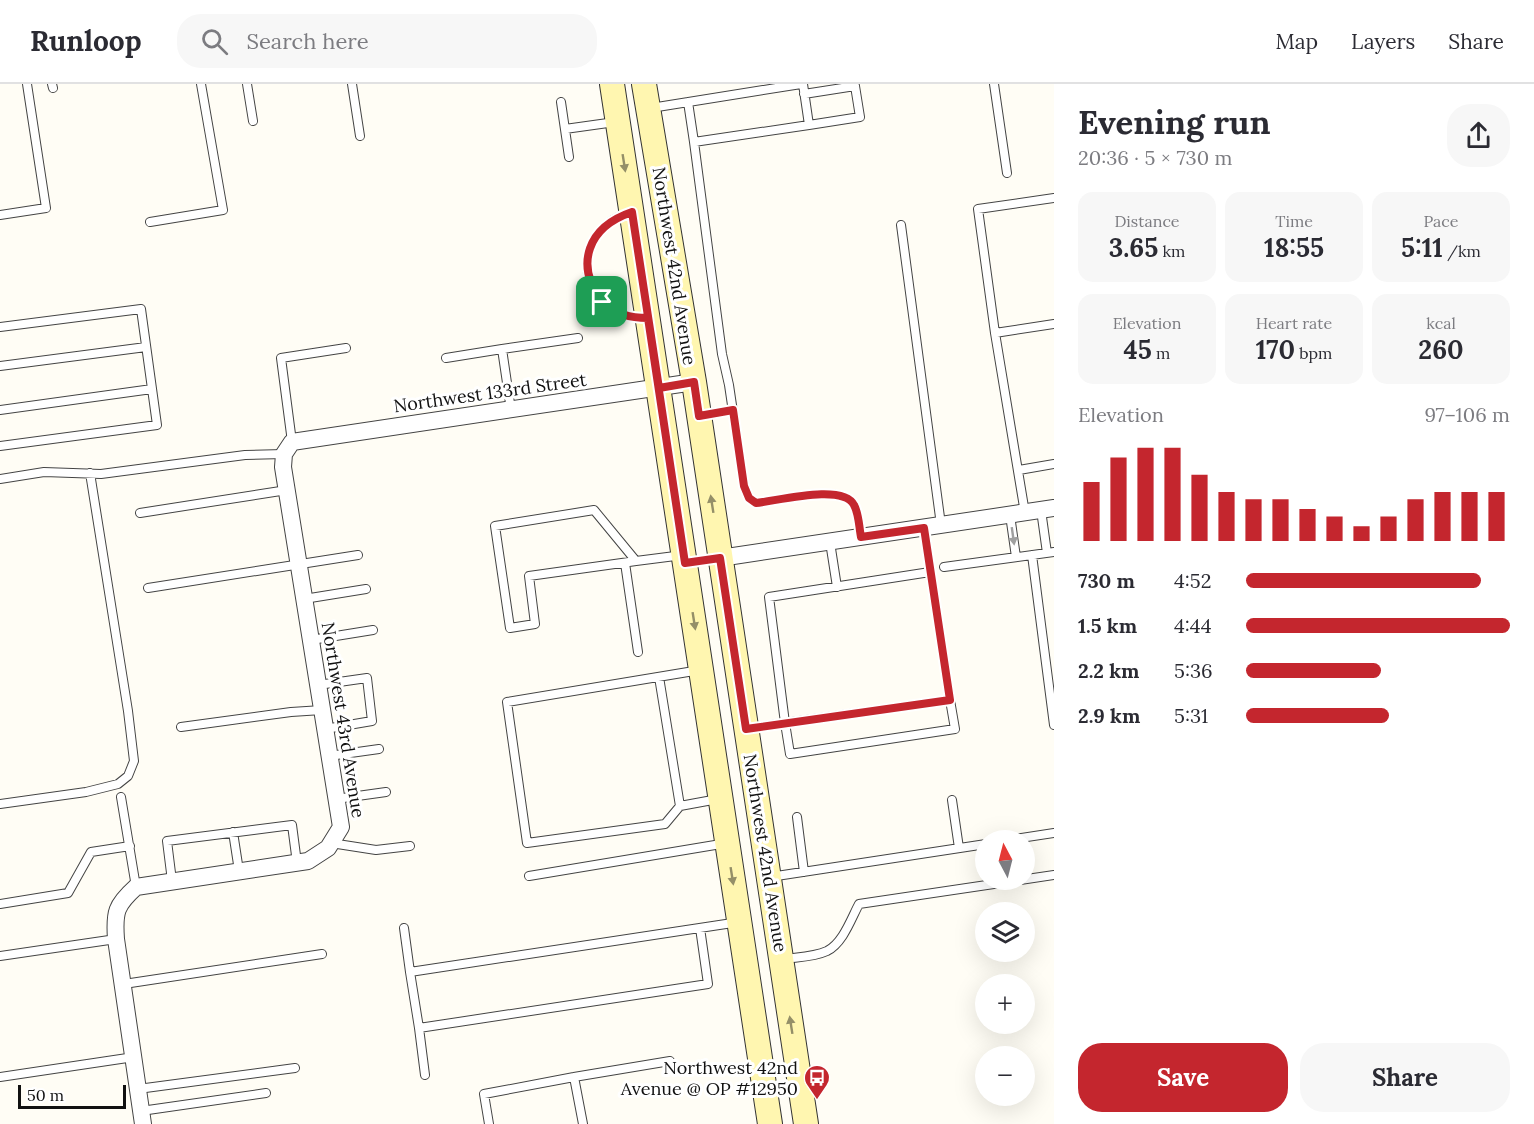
<!DOCTYPE html>
<html lang="en">
<head>
<meta charset="utf-8">
<style>
  :root { --surface:#fff; --page:#f7f7f7; --text:#2b2b33; --muted:#7c7c81; --line:#e1e1e2; --accent:#c4262e }
  body { margin:0; font-family:Lora,serif; background:var(--page); color:var(--text); height:100vh; display:flex; flex-direction:column; font-size:22px; white-space:nowrap }
  * { box-sizing:border-box; margin:0 }
  p { font-size:20px; color:var(--muted) }
  .icon { flex:none; width:33px; height:33px; fill:none; stroke:currentColor; stroke-width:2; stroke-linecap:round; stroke-linejoin:round }
  .map { position:relative; flex:1; overflow:hidden }
  .side { display:flex; flex-direction:column; background:var(--surface); width:480px }
  .side>* { flex:none }
  .needle { width:39px; rotate:353deg }
  .controls { position:absolute; left:975px; top:746px; display:grid; gap:12px }
  .controls a { display:grid; place-items:center; width:60px; height:60px; border-radius:50%; background:var(--surface); box-shadow:0 6px 24px #0002; font-size:30px }
  .scale { position:absolute; left:18px; bottom:15px; width:108px; box-sizing:border-box; padding-left:6px; border:3px solid #111; border-top:0; font-size:16px; line-height:21px; white-space:nowrap; color:#111; -webkit-text-stroke:4px #fff; paint-order:stroke }
  .pin { position:absolute; display:grid; place-items:center; width:51px; height:51px; color:#fff; margin:-26px; border-radius:12px; box-shadow:0 3px 9px #0006 }
  .round { display:grid; place-items:center; flex:none; width:63px; height:63px; border-radius:24px; background:var(--page) }
  .head { display:flex; align-items:center; justify-content:space-between; height:102px; padding:0 24px }
  h1 { font-size:33px; font-weight:700; line-height:45px }
  .figures { display:grid; grid-template-columns:repeat(3,1fr); gap:9px; height:102px; padding:6px 24px }
  .figures div { display:grid; align-content:center; border-radius:15px; background:var(--page); text-align:center }
  .figures b { font-size:26px; font-weight:700 }
  .figures small { font-size:16px; font-weight:400 }
  .figures p { font-size:16px }
  .chart { height:168px; padding:12px 24px }
  .chart p { display:flex; justify-content:space-between }
  .chart svg { width:100%; height:108px; margin-top:6px; stroke:var(--accent); stroke-width:6 }
  .action { display:flex; gap:12px; margin-top:auto; padding:12px 24px }
  .action a { flex:1; height:69px; border-radius:24px; background:var(--accent); color:#fff; font-size:24px; font-weight:700; line-height:69px; text-align:center }
  .action a+a { background:var(--page); color:var(--text) }
  ul { padding:0 24px; list-style:none; font-size:20px }
  li { display:grid; grid-template-columns:96px 72px 1fr; align-items:center; height:45px }
  li i { height:15px; border-radius:8px; background:var(--accent) }
  header { display:flex; align-items:center; gap:36px; box-sizing:border-box; height:84px; padding:0 30px; background:var(--surface); border-bottom:2px solid var(--line) }
  header strong { font-size:28px }
  nav { display:flex; gap:33px; margin-inline-start:auto; font-size:21px }
  .search { width:420px; height:54px; background:var(--page); display:flex; align-items:center; gap:15px; box-sizing:border-box; padding:0 21px; border-radius:24px; color:var(--muted); font-size:22px }
  main { display:flex; flex:1; min-height:0 }
  .map>svg:first-child { display:block }
  .lines { fill:none; stroke-linecap:round; stroke-linejoin:round }
  .lane-casing { stroke:#444; stroke-width:10 }
  .street-casing { stroke:#444; stroke-width:18 }
  .secondary-casing { stroke:#333; stroke-width:26 }
  .lane { stroke:#fff; stroke-width:8 }
  .street { stroke:#fff; stroke-width:16 }
  .secondary { stroke:#fff6b0; stroke-width:24 }
  .oneway { fill:#948f68 }
  .oneway2 { fill:#a0a0a0 }
  .route-casing { stroke:#fff; stroke-width:12 }
  .route { stroke:#c4262e; stroke-width:8 }
  .labels { text-anchor:middle; stroke-width:6; stroke-linejoin:round; paint-order:stroke }
  .street-label { font-size:18px; fill:#111; stroke:#fff }
  .poi-label { font-size:18px; fill:#111; stroke:#fff; text-anchor:end }
</style>
</head>
<body>
<header>
<strong>Runloop</strong>
<div class="search"><svg class="icon" aria-label="search" viewBox="0 0 24 24"><circle cx="10" cy="10" r="6"/><path d="M15 15l6 6"/></svg>Search here</div>
<nav><a>Map</a><a>Layers</a><a>Share</a></nav>
</header>
<main>
<div class="map">
<svg width="1054" height="1040" viewBox="0 0 1054 1040">
  <rect width="100%" height="100%" fill="#fffdf5"/>
  <g class="lines">
    <defs>
      <path id="lane" d="M52,0L53,4
        M247,0L253,37
        M352,0L360,52
        M994,0L1007,89
        M804,10L855,2L860,33L809,41
        M561,18L569,73
        M688,18L694,58L809,41L803,0
        M651,24L801,0
        M565,45L615,38
        M694,58L722,270L729,301L744,402L749,414L756,419C777,417 844,399 854,421C859,430 859,443 861,453
        M628,129C565,151 578,233 646,234
        M0,131L46,124L27,0
        M150,138L223,126L201,0
        M901,141L941,441
        M0,243L141,225L157,341L0,362
        M995,249L1054,240
        M446,274L502,265
        M0,282L146,263
        M0,326L152,305
        M511,326L502,265L578,254
        M701,331L733,326
        M292,358L281,274L346,264
        M1019,386L1054,380
        M0,395L44,388L101,390L245,371L284,370
        M1041,426L1047,469
        M140,429L287,406
        M1025,429L995,249L978,125L1054,114
        M1010,431L1016,473
        M924,444L950,616L785,639L769,513L930,488
        M830,458L837,503
        M1032,471L1054,641
        M636,477L529,492L535,540L510,544L495,442L594,426L636,477L683,471
        M625,479L638,568
        M944,483L1054,468
        M148,504L358,471
        M304,515L366,505
        M311,556L373,546
        M700,586L507,618L527,759L665,740L680,722L718,715
        M659,593L680,722
        M318,601L367,594L372,637L325,645
        M181,643L291,628L322,626
        M747,645L785,639L790,670L955,645L950,616
        M329,672L379,665
        M121,713L136,803
        M336,715L386,708
        M952,716L959,764
        M0,720L86,708L118,700L128,692L134,677L128,627L90,389
        M797,733L804,788
        M233,748L239,787
        M1008,756L1054,749
        M331,759L376,766L410,762
        M529,792L727,759
        M770,793L986,760
        M172,797L167,757L292,741L297,779
        M0,820L68,809L91,768L130,762
        M404,844L410,888
        M700,844L708,900L419,944L410,888L739,838
        M0,872L116,855
        M784,875C798,873 814,873 827,867C843,859 851,835 859,820L1054,791
        M124,900L322,870
        M419,944L425,991
        M0,993L134,973
        M138,1005L295,984
        M141,1027L266,1009
        M489,1040L484,1010L574,993
        M583,1040L574,993L670,977"/>
      <path id="street" d="M720,474L1054,424
        M143,1040L116,855C114,828 116,821 136,803L308,777L328,764L341,743L283,383L284,370L292,358L694,298"/>
      <path id="secondary" d="M612,0L770,1040
        M644,0L694,298L806,1040"/>
    </defs>
    <use href="#lane" class="lane-casing"/>
    <use href="#street" class="street-casing"/>
    <use href="#secondary" class="secondary-casing"/>
    <use href="#lane" class="lane"/>
    <use href="#street" class="street"/>
    <use href="#secondary" class="secondary"/>
  </g>
  <defs><path id="oneway-solid" d="M-6-.8H1V-3.2L6.5 0L1 3.2V.8H-6Z" transform="scale(1.5)"/></defs>
  <g class="oneway">
    <use href="#oneway-solid" transform="translate(624 79) rotate(81)"/>
    <use href="#oneway-solid" transform="translate(712 420) rotate(-99)"/>
    <use href="#oneway-solid" transform="translate(694 537) rotate(81)"/>
    <use href="#oneway-solid" transform="translate(732 792) rotate(81)"/>
    <use href="#oneway-solid" transform="translate(791 941) rotate(-99)"/>
  </g>
  <use class="oneway2" href="#oneway-solid" transform="translate(1013 452) rotate(82)"/>
  <g class="lines">
    <defs>
      <path id="route" d="M602,218C617,230 629,234 648,234L685,479L720,474L746,645L950,616L924,444L861,453C859,443 859,430 854,421C843,399 777,417 756,419L749,414L744,402L733,326L699,332L694,298L659,304L632,128C588,143 574,180 602,218"/>
    </defs>
    <use href="#route" class="route-casing"/>
    <use href="#route" class="route"/>
  </g>
  <defs>
    <symbol id="bus-pin" viewBox="-11 -11 22 30"><path d="M0 17L-7.5 6A9.5 9.5 0 1 1 7.5 6Z" fill="#c4262e" stroke="#fff"/><path d="M-5-6H5V4H4V6H2V4H-2V6H-4V4H-5ZM-3.5-4V0h7V-4ZM-3.5 1.2v1.5H-2V1.2ZM2 1.2v1.5H3.5V1.2Z" fill="#fff"/></symbol>
  </defs>
  <g fill-rule="evenodd">
    <use href="#bus-pin" x="802" y="979" width="30" height="40"/>
  </g>
  <g class="labels">
    <g class="street-label">
      <text transform="translate(674 182) rotate(81)" y="6">Northwest 42nd Avenue</text>
      <text transform="translate(490 309) rotate(-8)" y="6">Northwest 133rd Street</text>
      <text transform="translate(343 636) rotate(81)" y="6">Northwest 43rd Avenue</text>
      <text transform="translate(765 769) rotate(81)" y="6">Northwest 42nd Avenue</text>
    </g>
    <g class="poi-label">
      <text x="798" y="990">Northwest 42nd<tspan x="798" dy="21">Avenue @ OP #12950</tspan></text>
    </g>
  </g>
</svg>
<div class="controls">
<a><svg class="needle" viewBox="-14 -14 28 28"><path d="M0-13l5 13h-10z" fill="#e53935"/><path d="M0 13l5-13h-10z" fill="#7c7c81"/></svg></a>
<a><svg class="icon" aria-label="layers" viewBox="0 0 24 24"><path d="M12 4l9 5-9 5-9-5zM3 14l9 5 9-5"/></svg></a>
<a>+</a>
<a>−</a>
</div>
<div class="scale">50 m</div>
<div class="pin" style="left:602px;top:218px;background:#1e9e55"><svg class="icon" aria-label="arrive" viewBox="0 0 24 24"><path d="M6 21V4h12l-3 4 3 4H6"/></svg></div>
</div>
<section class="side">
<div class="head"><div><h1>Evening run</h1><p>20:36 · 5 × 730 m</p></div><a class="round"><svg class="icon" aria-label="share" viewBox="0 0 24 24"><path d="M12 15V3M7 8l5-5 5 5M5 13v7h14v-7"/></svg></a></div>
<div class="figures">
<div><p>Distance</p><b>3.65<small> km</small></b></div>
<div><p>Time</p><b>18:55</b></div>
<div><p>Pace</p><b>5:11<small> /km</small></b></div>
</div>
<div class="figures">
<div><p>Elevation</p><b>45<small> m</small></b></div>
<div><p>Heart rate</p><b>170<small> bpm</small></b></div>
<div><p>kcal</p><b>260</b></div>
</div>
<div class="chart"><p><span>Elevation</span>97–106 m</p>
<svg viewBox="0 0 160 44" preserveAspectRatio="none"><path d="M5 44V20M15 44V10M25 44V6M35 44V6M45 44V17M55 44V24M65 44V27M75 44V27M85 44V31M95 44V34M105 44V38M115 44V34M125 44V27M135 44V24M145 44V24M155 44V24"/></svg>
</div>
<ul>
<li><b>730 m</b>4:52<i style="width:89%"></i></li>
<li><b>1.5 km</b>4:44<i style="width:100%"></i></li>
<li><b>2.2 km</b>5:36<i style="width:51%"></i></li>
<li><b>2.9 km</b>5:31<i style="width:54%"></i></li>
</ul>
<div class="action"><a>Save</a><a>Share</a></div>
</section>
</main>
</body>
</html>
